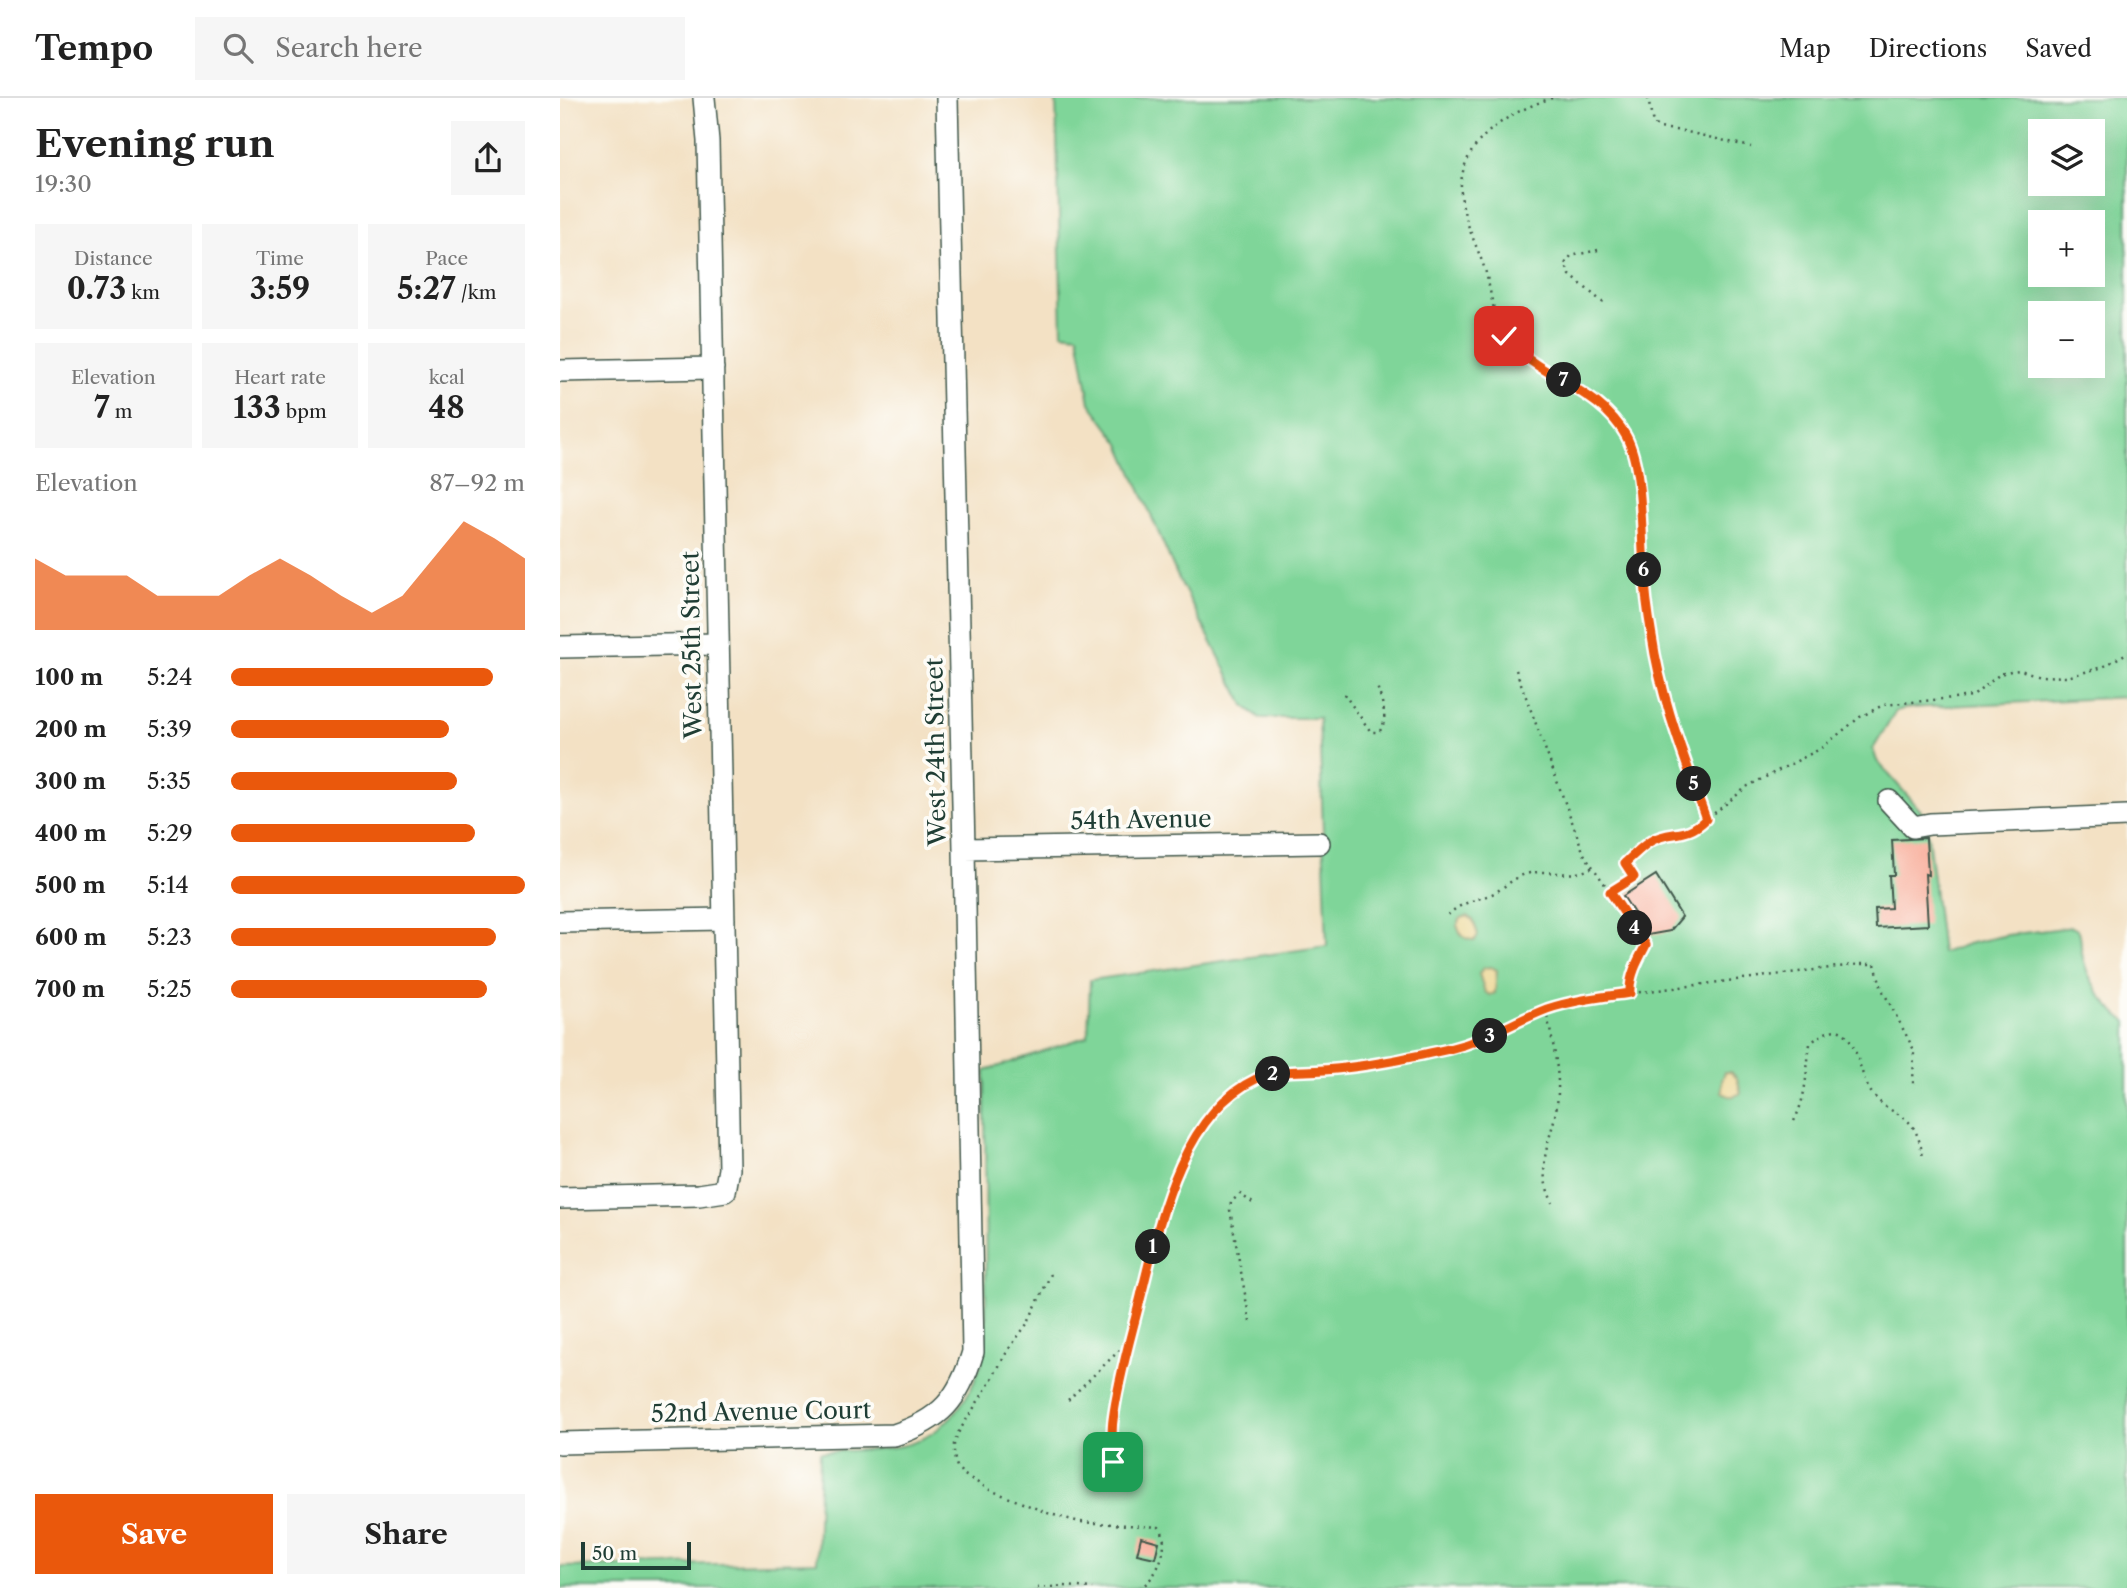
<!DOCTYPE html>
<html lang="en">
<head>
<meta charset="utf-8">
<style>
  :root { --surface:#fff; --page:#f6f6f6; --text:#222; --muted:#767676; --line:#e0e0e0; --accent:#ea580c }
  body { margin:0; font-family:"Libre Caslon Text",serif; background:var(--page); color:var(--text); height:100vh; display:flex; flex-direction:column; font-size:26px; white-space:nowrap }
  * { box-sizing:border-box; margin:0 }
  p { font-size:23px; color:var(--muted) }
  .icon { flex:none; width:38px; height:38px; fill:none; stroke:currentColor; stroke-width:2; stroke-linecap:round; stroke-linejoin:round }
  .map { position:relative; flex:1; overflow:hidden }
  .drawer { display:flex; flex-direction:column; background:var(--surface); width:560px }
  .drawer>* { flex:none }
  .fabs { position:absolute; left:1468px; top:21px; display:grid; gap:14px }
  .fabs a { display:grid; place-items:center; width:77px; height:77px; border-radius:0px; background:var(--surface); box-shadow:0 7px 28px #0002; font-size:35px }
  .scale { position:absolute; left:21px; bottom:18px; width:110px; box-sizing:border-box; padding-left:7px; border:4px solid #1f3d34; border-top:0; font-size:19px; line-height:24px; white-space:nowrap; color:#1f3d34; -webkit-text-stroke:5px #fdfcf7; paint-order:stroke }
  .pin { position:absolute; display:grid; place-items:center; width:60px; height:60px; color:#fff; margin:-30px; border-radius:14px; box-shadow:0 4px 10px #0006 }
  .km { position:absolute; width:35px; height:35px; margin:-18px; border-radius:50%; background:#222; color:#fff; font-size:19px; line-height:35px; text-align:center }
  .round { display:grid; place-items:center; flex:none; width:74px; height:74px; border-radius:0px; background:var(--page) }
  .summary { display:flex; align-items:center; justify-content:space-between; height:119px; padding:0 35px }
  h1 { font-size:38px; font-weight:700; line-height:52px }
  .figures { display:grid; grid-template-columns:repeat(3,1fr); gap:10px; height:119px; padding:7px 35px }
  .figures div { display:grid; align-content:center; border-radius:0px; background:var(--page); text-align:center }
  .figures b { font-size:30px; font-weight:700 }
  .figures small { font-size:19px; font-weight:400 }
  .figures p { font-size:19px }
  .chart { height:196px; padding:14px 35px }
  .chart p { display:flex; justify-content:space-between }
  .chart svg { width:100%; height:126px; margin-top:7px; fill:var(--accent); opacity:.7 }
  .primary-button { display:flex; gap:14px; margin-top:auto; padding:14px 35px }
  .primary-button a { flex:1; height:80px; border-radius:0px; background:var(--accent); color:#fff; font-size:28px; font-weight:700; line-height:80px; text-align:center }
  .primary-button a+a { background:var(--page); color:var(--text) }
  ul { padding:0 35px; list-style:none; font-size:23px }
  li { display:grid; grid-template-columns:112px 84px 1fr; align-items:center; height:52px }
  li i { height:18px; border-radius:9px; background:var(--accent) }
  header { display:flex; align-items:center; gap:42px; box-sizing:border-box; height:98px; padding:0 35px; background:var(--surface); border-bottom:2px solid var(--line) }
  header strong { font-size:33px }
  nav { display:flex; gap:38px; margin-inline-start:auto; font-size:24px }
  .search { width:490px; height:63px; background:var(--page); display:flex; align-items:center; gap:18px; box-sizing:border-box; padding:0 24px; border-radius:0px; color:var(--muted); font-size:26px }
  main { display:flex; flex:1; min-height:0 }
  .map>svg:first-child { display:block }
  .green { fill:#7fd599; stroke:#4f8966; stroke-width:2; fill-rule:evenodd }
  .sand { fill:#eeda9e; stroke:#868c69; stroke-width:2 }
  .building { fill:#f8ab98 }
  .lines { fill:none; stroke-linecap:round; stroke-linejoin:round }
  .minor-casing { stroke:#3f564a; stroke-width:24 }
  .path { stroke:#3f564a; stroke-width:2.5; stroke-dasharray:2 5; stroke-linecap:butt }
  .minor { stroke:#fff; stroke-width:21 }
  .route-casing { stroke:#fff; stroke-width:14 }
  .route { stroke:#ea580c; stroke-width:9 }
  .labels { text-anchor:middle; stroke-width:7; stroke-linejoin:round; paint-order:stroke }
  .street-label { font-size:24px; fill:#1f3d34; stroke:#fdfcf7 }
</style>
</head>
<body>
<header>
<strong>Tempo</strong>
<div class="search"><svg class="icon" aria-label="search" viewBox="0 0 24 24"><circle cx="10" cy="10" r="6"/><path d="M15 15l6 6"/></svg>Search here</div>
<nav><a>Map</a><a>Directions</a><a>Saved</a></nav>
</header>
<main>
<section class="drawer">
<div class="summary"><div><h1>Evening run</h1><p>19:30</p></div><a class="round"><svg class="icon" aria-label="share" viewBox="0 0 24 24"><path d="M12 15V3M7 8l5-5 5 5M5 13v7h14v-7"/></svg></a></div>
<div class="figures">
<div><p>Distance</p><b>0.73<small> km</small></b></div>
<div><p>Time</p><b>3:59</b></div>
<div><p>Pace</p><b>5:27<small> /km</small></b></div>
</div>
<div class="figures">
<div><p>Elevation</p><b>7<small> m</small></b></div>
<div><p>Heart rate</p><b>133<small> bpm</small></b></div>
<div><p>kcal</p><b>48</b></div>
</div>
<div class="chart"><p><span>Elevation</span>87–92 m</p>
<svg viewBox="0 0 160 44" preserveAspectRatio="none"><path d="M0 44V19L10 25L20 25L30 25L40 32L50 32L60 32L70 25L80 19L90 25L100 32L110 38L120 32L130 19L140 6L150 12L160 19V44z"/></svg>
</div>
<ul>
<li><b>100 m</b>5:24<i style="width:89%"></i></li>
<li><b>200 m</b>5:39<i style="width:74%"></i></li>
<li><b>300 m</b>5:35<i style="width:77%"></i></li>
<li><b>400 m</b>5:29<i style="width:83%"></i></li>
<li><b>500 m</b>5:14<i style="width:100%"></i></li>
<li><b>600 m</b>5:23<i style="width:90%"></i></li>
<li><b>700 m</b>5:25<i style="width:87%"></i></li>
</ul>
<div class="primary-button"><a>Save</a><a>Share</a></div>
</section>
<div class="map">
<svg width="1567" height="1490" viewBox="0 0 1567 1490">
  <rect width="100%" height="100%" fill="#fdfcf7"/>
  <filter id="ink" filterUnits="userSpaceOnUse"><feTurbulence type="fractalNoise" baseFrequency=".0143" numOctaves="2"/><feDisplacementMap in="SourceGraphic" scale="14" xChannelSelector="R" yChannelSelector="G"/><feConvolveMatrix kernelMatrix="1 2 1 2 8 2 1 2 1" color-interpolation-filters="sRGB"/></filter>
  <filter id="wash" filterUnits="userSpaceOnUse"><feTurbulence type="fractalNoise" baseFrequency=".00686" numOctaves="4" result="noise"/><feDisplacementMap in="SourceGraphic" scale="28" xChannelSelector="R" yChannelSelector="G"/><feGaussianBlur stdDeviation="1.57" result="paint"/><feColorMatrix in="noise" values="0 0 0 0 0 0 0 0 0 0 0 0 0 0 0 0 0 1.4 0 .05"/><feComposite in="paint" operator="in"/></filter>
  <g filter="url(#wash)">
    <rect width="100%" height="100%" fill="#f3e1c4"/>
    <path class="green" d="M496,0H1567V599L1347,610L1336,613L1313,651L1317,663L1361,713L1368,739L1382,855L1407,846L1447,837L1512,829L1519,833C1521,839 1521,844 1521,850C1525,879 1543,907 1567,924V1490H0V1469L257,1464L260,1354C286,1352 315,1353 341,1348C390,1338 421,1287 426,1241L425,973L528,938L530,882L767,848L759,620H700L684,607L617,477L560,346L530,305L518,237L502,235ZM1480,33H1533V86H1480ZM1480,124H1533V177H1480ZM1480,215H1533V268H1480Z"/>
    <path class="sand" d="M908,818L913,822L918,837L915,842C904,842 901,837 897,828L901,820Z
      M931,869L937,872L935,895L930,897L925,894L919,876L923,870Z
      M1165,974H1171L1177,980L1181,995C1173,1000 1169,999 1162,994V982Z"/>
    <g id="blocks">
      <path class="building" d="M1366,740L1368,777L1365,776L1368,827L1316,830L1315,811L1331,810L1329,777H1334L1332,742Z
        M1096,777L1122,819L1110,833L1088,837L1063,798Z
        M581,1439L599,1444L595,1460L577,1456Z"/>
    </g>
  </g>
  <g filter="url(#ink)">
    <use href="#blocks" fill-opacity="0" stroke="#3f564a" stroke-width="2"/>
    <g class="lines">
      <defs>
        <path id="minor" d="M0,273L153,270
          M0,549L158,546
          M1329,703L1353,729L1370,726L1567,718
          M404,751L759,745
          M0,824L164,821
          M0,1100L139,1097L165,1093L169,1071L148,43L144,0
          M0,1345L334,1337C381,1322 399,1301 413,1254L404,751L387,0"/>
      </defs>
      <use href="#minor" class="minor-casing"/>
      <path class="path" d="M992,0C949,14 898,43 901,95C903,123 918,149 926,175C933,201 934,234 956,253C962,259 971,262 979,267C1010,286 1050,304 1067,340C1081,368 1080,413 1082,444C1084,476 1087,508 1092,539C1102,602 1126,661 1146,721
        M1088,0L1092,21L1095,27L1100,30L1123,33L1191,49
        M1038,152L1011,158L1005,166L1010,177L1046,207
        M956,572L1024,756L1050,794
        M784,596L811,634H819C830,621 821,602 817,588
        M888,817C901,804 915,803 932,796C945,790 954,778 970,775C992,771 1012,782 1033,769
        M1070,895C1069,878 1078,862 1086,847L1050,794L1074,780L1065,765L1090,743L1106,737L1131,734L1188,688L1260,651L1300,619L1323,607L1413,598L1440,576L1451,573L1460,572L1480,578L1507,579L1543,569L1567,555
        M986,912C991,938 999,967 998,994C997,1037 971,1062 993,1105
        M1234,1023C1247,998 1246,973 1250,946C1297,903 1295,973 1311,994C1334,1025 1354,1007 1363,1059
        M491,1176L467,1226L448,1252L429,1286L398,1335L394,1346V1358L397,1369L403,1376L430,1392L490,1416L520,1424L599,1429C612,1444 597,1483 579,1490
        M690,1224L670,1112L671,1104L680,1096L694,1106
        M508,1302L567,1245
        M553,1365V1323L570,1242L603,1110L636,1040L660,1007L681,989L700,980L738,972H763L811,966L906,947L937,935L986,912L1019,902L1301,866H1315L1322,891L1354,952L1353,986
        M477,1490L504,1488L533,1490"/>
      <use href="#minor" class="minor"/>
    </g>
  </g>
  <g class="lines" filter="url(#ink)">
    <defs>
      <path id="route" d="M553,1364C553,1351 551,1336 553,1322C558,1281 571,1239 581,1198C599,1125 621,1016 696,981C718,971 741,974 764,972C806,969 848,960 889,951C927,942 953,924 987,911C1014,902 1042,899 1070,895C1069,878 1078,862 1086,847L1050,794L1074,779L1065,765C1073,758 1082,748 1091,743C1112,731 1125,742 1146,721C1125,661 1101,601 1092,538C1088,515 1085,492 1084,469C1081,433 1083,369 1066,338C1039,289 977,280 944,238"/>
    </defs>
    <use href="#route" class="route-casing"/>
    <use href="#route" class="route"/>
  </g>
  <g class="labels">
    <g class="street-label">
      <text transform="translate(132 547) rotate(-91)" y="8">West 25th Street</text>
      <text transform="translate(376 654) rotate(-91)" y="8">West 24th Street</text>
      <text transform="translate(581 722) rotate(-1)" y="8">54th Avenue</text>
      <text transform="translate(201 1314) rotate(-1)" y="8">52nd Avenue Court</text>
    </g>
  </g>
</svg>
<div class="fabs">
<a><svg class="icon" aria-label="layers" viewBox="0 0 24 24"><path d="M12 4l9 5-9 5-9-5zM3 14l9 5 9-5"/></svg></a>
<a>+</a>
<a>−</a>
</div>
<div class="scale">50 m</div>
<div class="pin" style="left:553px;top:1364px;background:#1e9e55"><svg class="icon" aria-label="arrive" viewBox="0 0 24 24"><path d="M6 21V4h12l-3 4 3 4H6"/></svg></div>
<div class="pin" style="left:944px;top:238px;background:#d93025"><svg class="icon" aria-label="check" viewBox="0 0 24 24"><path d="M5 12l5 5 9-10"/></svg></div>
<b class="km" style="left:593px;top:1149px">1</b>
<b class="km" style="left:713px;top:976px">2</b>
<b class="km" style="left:930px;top:938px">3</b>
<b class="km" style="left:1075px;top:830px">4</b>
<b class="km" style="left:1134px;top:686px">5</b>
<b class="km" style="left:1084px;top:472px">6</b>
<b class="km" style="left:1004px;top:282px">7</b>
</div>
</main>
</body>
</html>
